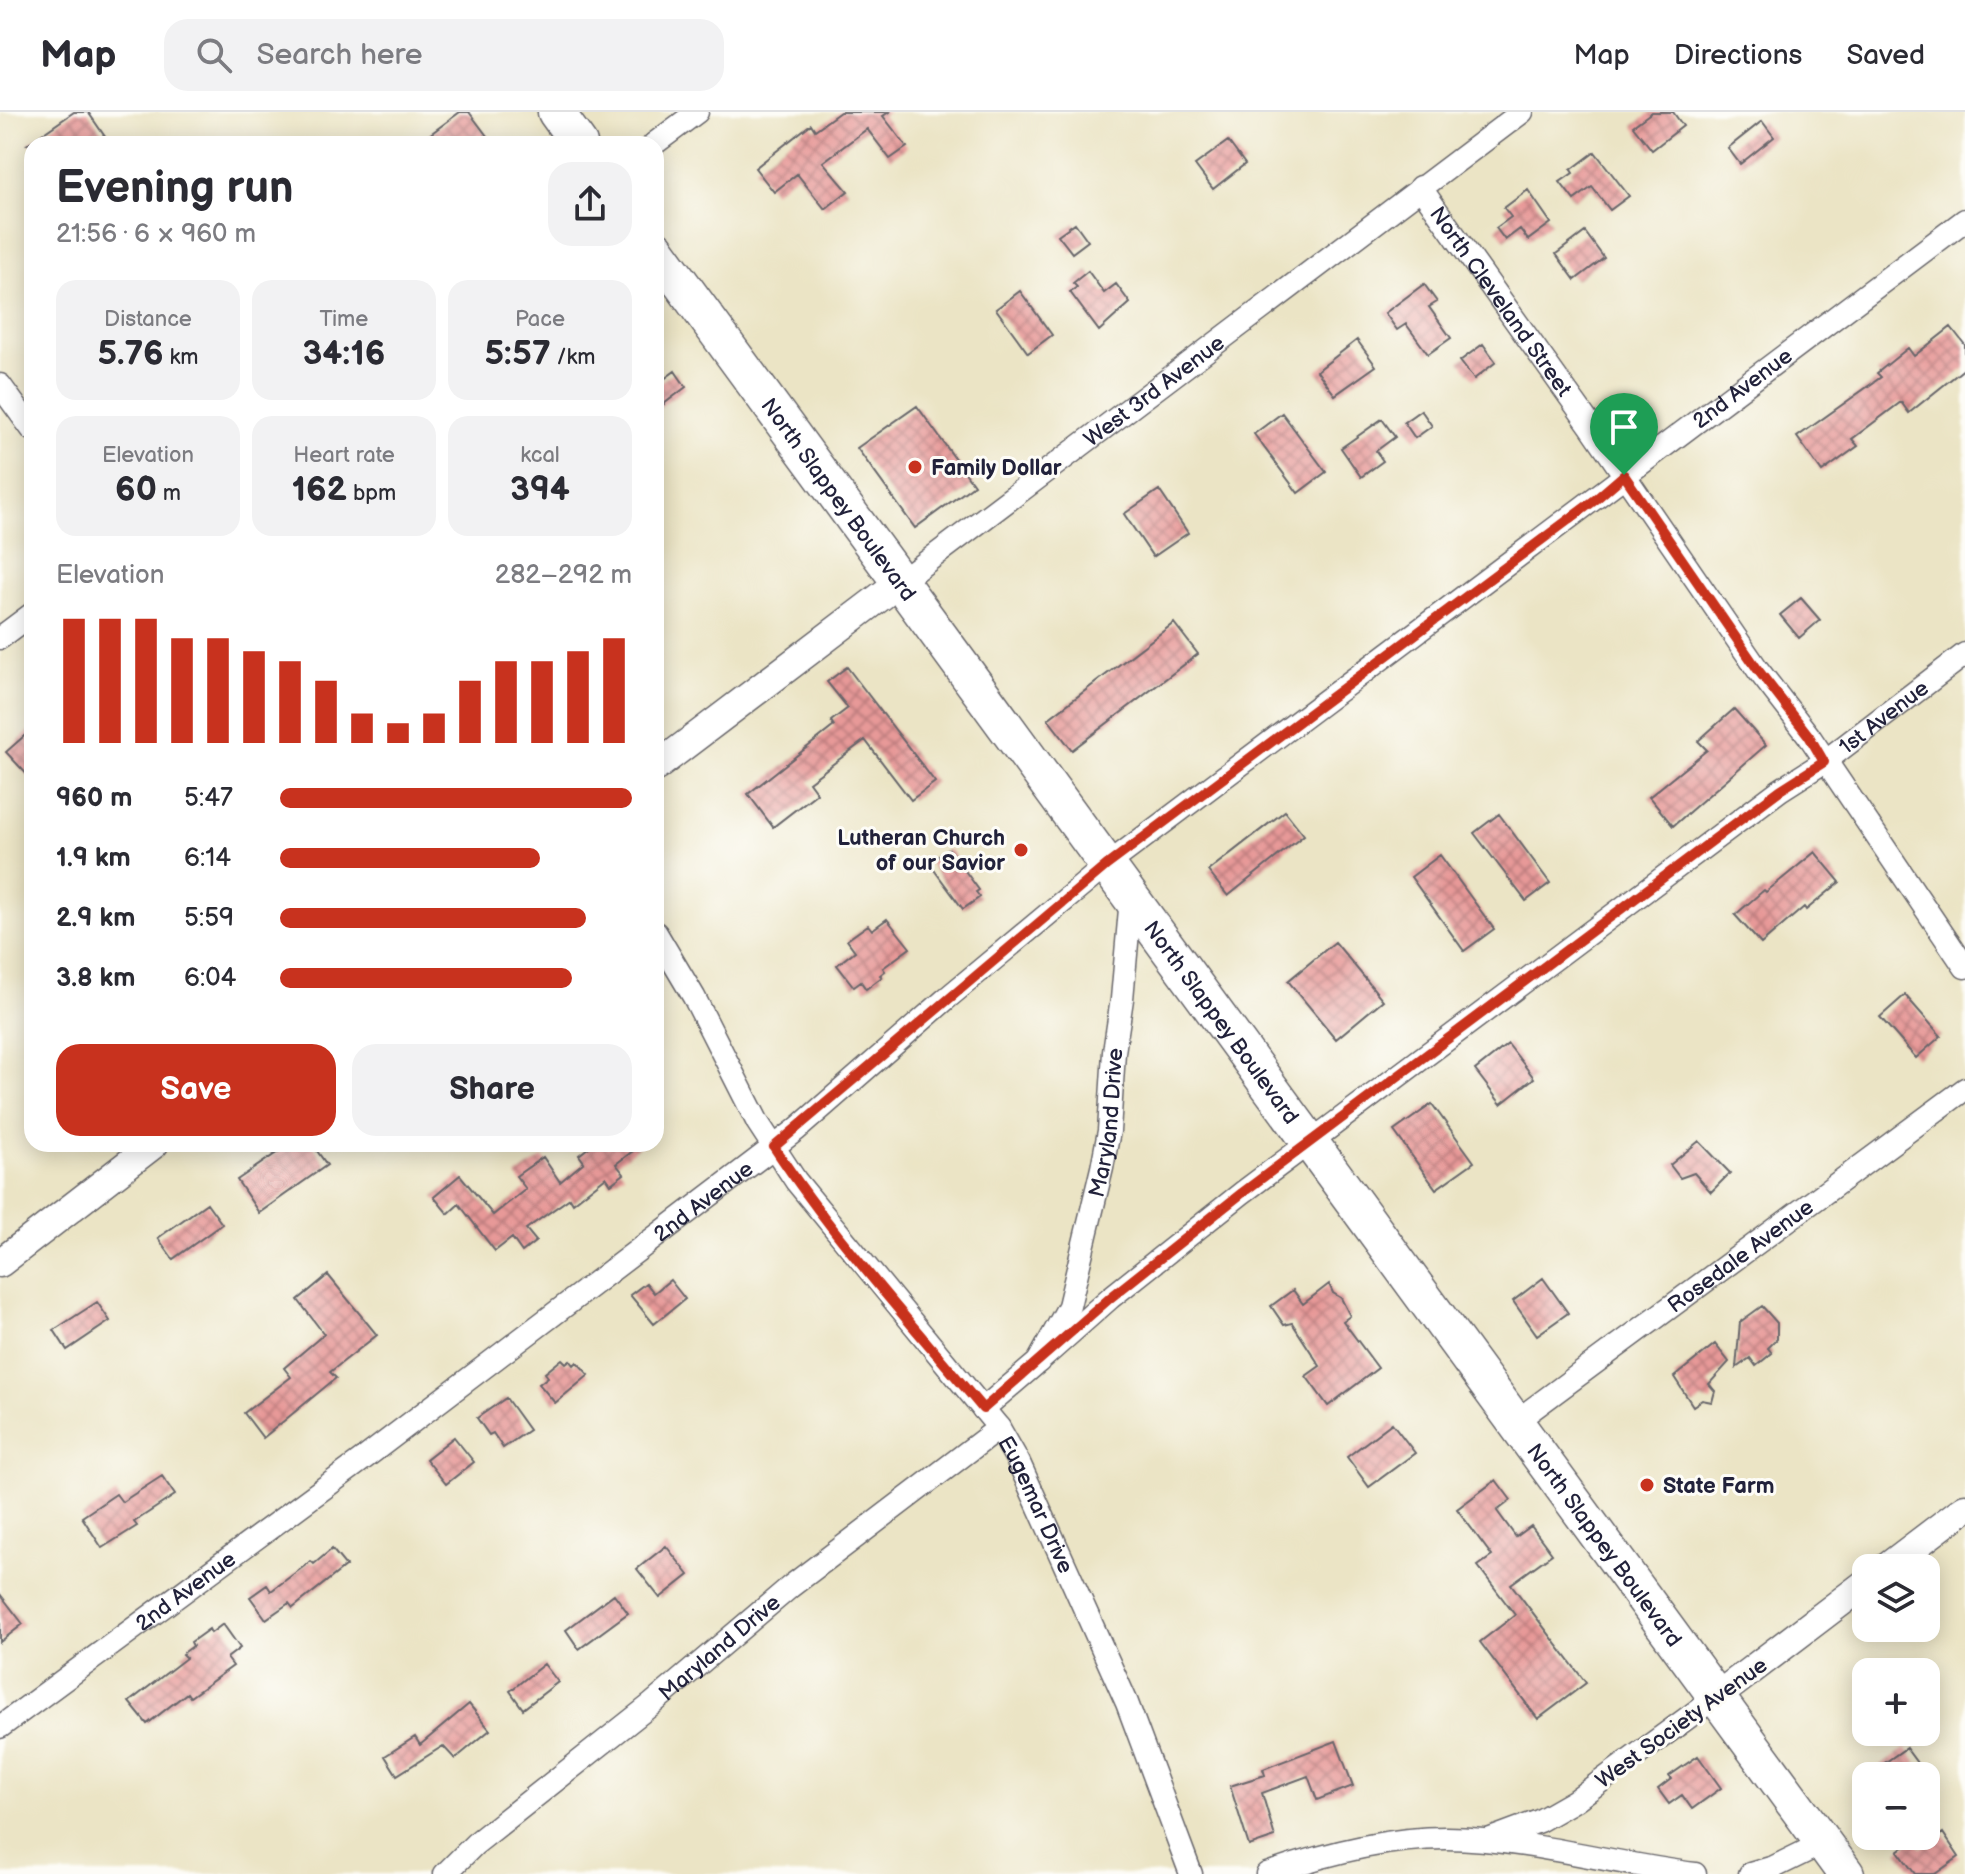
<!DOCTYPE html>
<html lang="en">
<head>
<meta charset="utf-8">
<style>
  :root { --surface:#fff; --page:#f2f2f3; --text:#2b2b33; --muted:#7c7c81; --line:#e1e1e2; --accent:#c8321e }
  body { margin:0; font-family:"Balsamiq Sans",sans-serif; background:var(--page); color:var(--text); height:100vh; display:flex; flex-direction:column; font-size:30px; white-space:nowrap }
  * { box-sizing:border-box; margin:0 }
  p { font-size:26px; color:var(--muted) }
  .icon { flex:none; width:44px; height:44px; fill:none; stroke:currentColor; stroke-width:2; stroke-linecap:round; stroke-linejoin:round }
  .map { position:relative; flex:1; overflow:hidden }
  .panel { position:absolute; left:24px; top:24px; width:640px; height:1016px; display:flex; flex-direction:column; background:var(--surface); border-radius:24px; box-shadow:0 4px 20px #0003 }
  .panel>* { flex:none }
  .fabs { position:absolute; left:1852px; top:1442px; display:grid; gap:16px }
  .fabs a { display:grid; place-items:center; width:88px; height:88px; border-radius:16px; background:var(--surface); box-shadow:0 4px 20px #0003; font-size:40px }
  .pin { position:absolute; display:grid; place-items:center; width:68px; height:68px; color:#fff; margin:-82px -34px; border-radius:50% 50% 50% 0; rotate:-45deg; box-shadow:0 0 8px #0007 }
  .pin .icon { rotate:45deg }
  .round { display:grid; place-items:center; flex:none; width:84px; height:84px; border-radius:24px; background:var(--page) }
  .headline { display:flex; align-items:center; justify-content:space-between; height:136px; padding:0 32px }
  h1 { font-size:44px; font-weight:600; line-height:60px }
  .metrics { display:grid; grid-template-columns:repeat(3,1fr); gap:12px; height:136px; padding:8px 32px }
  .metrics div { display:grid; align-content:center; border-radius:20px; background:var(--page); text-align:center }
  .metrics b { font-size:34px; font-weight:600 }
  .metrics small { font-size:22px; font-weight:400 }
  .metrics p { font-size:22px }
  .chart { height:224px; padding:16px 32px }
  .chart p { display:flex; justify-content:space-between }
  .chart svg { width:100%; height:144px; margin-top:8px; stroke:var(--accent); stroke-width:6 }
  .cta { display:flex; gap:16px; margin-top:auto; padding:16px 32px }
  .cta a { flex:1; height:92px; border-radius:24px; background:var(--accent); color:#fff; font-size:32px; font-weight:600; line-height:92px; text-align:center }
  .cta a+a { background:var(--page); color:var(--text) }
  ul { padding:0 32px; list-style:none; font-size:26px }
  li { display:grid; grid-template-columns:128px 96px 1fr; align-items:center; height:60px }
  li i { height:20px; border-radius:10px; background:var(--accent) }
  header { display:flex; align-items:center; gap:48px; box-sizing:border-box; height:112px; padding:0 40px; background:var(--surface); border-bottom:2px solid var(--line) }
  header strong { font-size:38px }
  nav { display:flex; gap:44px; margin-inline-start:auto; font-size:28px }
  .search { width:560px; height:72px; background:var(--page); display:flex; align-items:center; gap:20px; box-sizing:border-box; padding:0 28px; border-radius:24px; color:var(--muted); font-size:30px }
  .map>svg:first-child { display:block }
  .building { fill:url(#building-cross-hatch) }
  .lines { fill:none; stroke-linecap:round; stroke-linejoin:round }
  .minor-casing { stroke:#68666b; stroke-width:25 }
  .tertiary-casing { stroke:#68666b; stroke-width:31 }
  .primary-casing { stroke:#68666b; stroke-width:39 }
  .minor { stroke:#fff; stroke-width:22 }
  .tertiary { stroke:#fff; stroke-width:28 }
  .primary { stroke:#fff; stroke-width:36 }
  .route-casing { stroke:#fff; stroke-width:16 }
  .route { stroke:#c8321e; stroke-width:10 }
  .poi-dot { fill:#c8321e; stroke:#fdfcf7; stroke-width:3 }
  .labels { text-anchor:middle; stroke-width:6; stroke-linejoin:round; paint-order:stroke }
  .street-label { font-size:22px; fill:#22223b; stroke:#fdfcf7 }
  .poi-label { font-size:22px; font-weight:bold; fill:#22223b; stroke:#fdfcf7; text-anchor:start }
</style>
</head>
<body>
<header>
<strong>Map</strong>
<div class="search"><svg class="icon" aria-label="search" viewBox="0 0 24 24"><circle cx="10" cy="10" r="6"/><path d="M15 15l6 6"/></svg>Search here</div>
<nav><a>Map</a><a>Directions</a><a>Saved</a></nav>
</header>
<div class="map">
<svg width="1965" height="1762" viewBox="0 0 1965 1762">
  <defs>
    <pattern id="building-cross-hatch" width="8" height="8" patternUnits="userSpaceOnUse" patternTransform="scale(2)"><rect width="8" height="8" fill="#e79998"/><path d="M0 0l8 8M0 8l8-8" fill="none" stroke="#bb7c7d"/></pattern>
  </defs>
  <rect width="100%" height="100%" fill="#fdfcf7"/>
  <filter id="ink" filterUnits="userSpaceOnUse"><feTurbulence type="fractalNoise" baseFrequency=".0125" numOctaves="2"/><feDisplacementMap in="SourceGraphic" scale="16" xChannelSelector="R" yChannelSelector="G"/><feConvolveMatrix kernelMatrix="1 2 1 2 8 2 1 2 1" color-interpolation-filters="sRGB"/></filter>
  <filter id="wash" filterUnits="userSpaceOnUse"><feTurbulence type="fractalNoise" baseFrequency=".006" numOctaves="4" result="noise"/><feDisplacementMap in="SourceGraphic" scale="32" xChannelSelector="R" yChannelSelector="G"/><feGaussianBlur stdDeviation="1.8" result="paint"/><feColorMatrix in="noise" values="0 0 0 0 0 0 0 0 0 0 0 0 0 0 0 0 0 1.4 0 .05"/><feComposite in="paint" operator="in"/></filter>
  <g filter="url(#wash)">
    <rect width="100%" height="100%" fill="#ebe4c5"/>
    <g id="blocks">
      <path class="building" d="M74,0H88L110,32H28Z
        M460,0H469L493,32H417Z
        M840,0H889L883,4L907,35L890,47L867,17L823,50L848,79L825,97L797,62L774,80L755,56L811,12L815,18Z
        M1652,0H1673L1683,14L1652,38L1633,14Z
        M1762,9L1774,25L1740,52L1728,36Z
        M1228,29L1245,52L1213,77L1195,53Z
        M1595,40L1629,84L1610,98L1592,75L1574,88L1560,70L1573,61L1571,58Z
        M1528,78L1551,111L1528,128L1520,117L1505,128L1496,116L1511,105L1504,96Z
        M1075,111L1088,129L1072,141L1058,123Z
        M1585,120L1604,146L1575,168L1556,142Z
        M1088,159L1104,181L1116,172L1130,191L1099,219L1070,180L1077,175L1073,171Z
        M1424,172L1437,190L1429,195L1451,226L1428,242L1406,212L1397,218L1385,201Z
        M1020,179L1052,223L1028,241L996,197Z
        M1951,215L1965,233V256L1909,301L1901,290L1852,327L1858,334L1822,360L1797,325L1881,265L1877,261L1908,236L1914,244Z
        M1357,228L1376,254L1335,283L1317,259Z
        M1483,232L1496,250L1474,267L1460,249Z
        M675,259L686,275L656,298V273Z
        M917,294L974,373L915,416L857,336Z
        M1421,298L1432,314L1415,326L1404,310Z
        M1282,301L1326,360L1298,381L1254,322Z
        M1382,307L1395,325L1376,339L1383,349L1361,365L1341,336Z
        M1159,378L1188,421L1153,445L1124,402Z
        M1801,486L1820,508L1799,526L1780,503Z
        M1174,511L1198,542L1072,638L1048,607Z
        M847,555L935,670L911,688L865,628L809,670L817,681L773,715L748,682L834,614L831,609L848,596L827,570Z
        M1734,597L1766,633L1673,714L1649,685L1707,638L1698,629Z
        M32,617V668L6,640Z
        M1285,699L1304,723L1228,784L1208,759Z
        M1499,702L1550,771L1526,789L1474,721Z
        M949,737L979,778L976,780L980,785L963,797L929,751Z
        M1815,740L1840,770L1806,798L1804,795L1761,832L1735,803L1764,778L1766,780Z
        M1440,743L1494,817L1464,839L1411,765Z
        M887,807L910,836L883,856L885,859L880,863L882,865L866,877L861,870L854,875L837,853L855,839L847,828L868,813L872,818Z
        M1335,830L1383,888L1336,927L1288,869Z
        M1905,883L1941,924L1916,946L1880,905Z
        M1508,932L1534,966L1501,992L1475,958Z
        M1432,992L1474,1050L1436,1077L1394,1019Z
        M1699,1029L1730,1061L1711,1080L1694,1061L1680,1066L1670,1053Z
        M277,1032H312L327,1053L259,1101L237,1068L281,1038Z
        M593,1032H642L616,1052L624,1062L611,1072L606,1065L573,1091L570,1086L526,1117L536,1129L522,1140L512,1126L495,1139L459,1092L448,1102L434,1085L460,1063L493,1103L526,1077L516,1064L543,1045L560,1070L584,1050L579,1043Z
        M207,1091L222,1112L173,1147L158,1126Z
        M328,1163L377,1223L330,1260L336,1266L263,1326L244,1301L291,1265L284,1256L324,1222L298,1188Z
        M1543,1166L1568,1201L1537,1223L1513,1189Z
        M670,1168L685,1187L654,1212L630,1183L646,1171L654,1181Z
        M1329,1172L1333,1181L1341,1186L1350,1204L1343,1209L1378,1256L1328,1294L1306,1264L1320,1254L1292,1211L1284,1213L1271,1194L1293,1178L1303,1192Z
        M97,1190L110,1209L67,1238L54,1218Z
        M1762,1194L1777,1211V1227L1768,1236L1772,1241L1756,1254L1750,1246L1736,1256L1740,1210Z
        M1715,1232L1729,1250L1709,1272L1715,1279L1712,1290L1702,1288L1693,1294L1674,1265Z
        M562,1247L566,1251L570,1248L574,1253L577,1250L589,1263L555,1291L539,1272L548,1265L545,1261Z
        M506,1286L529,1318L503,1336L493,1321L489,1323L477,1306Z
        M1392,1311L1415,1341L1369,1375L1347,1345Z
        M454,1325L474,1350L446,1372L426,1347Z
        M162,1364L175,1383L134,1410L137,1414L102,1436L82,1405L116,1382L122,1390Z
        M1496,1368L1511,1388L1497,1399L1516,1425L1531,1414L1552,1442L1511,1472L1586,1571L1538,1607L1480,1530L1515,1503L1478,1454L1492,1444L1457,1397Z
        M666,1434L689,1463L660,1486L637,1457Z
        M332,1437L346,1454L293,1496L289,1491L266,1507L250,1485L267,1473L271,1479L311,1449L314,1452Z
        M0,1482L23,1512L0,1530Z
        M614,1482L628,1501L579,1537L566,1518Z
        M223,1512L240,1536L227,1546L233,1554L190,1585L187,1581L147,1612L129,1590L186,1546L182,1542L193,1534L191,1530L209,1517L211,1521Z
        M544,1552L558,1570L523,1597L510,1579Z
        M469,1592L490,1618L455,1647L443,1634L397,1663L385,1644L415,1625L420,1633Z
        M1336,1629L1353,1674L1317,1688L1308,1664L1262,1681L1275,1725L1249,1734L1230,1674L1265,1663L1263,1657Z
        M1906,1636L1917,1651L1898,1664H1866Z
        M1698,1644L1721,1676L1692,1697L1682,1683L1669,1692L1658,1677L1671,1667L1669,1664Z
        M1943,1721L1959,1745L1935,1762H1915L1898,1739L1915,1727L1921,1736Z"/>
    </g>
  </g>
  <g filter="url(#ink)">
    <use href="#blocks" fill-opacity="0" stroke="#68666b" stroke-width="2"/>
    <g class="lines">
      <defs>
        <g id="minor">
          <path d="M654,32L697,0"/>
          <path id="s1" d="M1420,75L1590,313L1758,558L1809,624L1965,855"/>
          <path d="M0,273L32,317"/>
          <path id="s2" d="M900,470L1522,0"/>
          <path d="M0,526L32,502"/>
          <path id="s3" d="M656,821L694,885L758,1011L796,1069L999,1316L1019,1351L1127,1591L1191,1762"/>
          <path id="s4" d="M1038,1250L1110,1186L1242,1081L1780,678L1824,650L1965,542"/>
          <path id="s5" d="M983,1297L1038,1250L1069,1194L1102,1056L1109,1019L1114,940L1122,887L1131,786"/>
          <path id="s6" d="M1515,1310L1965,977"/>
          <path id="s7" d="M0,1615L362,1348L796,1018L946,887L1107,753L1965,108"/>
          <path d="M1488,1728L1539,1709L1574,1689L1716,1585"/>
          <path id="s8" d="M445,1762L475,1732L652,1592L790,1475L999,1316"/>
          <path d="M1267,1762C1324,1742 1385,1726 1446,1726C1529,1727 1614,1752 1695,1762"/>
          <path d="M1750,1762L1774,1755L1823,1731"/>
        </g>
        <path id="tertiary" d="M656,655L900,470
          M0,1151L154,1032
          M1886,1456L1965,1396
          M1716,1585L1866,1471"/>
        <g id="primary">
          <path d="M556,0L579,32"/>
          <path id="s9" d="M656,137L1846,1762"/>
        </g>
      </defs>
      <use href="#minor" class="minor-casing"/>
      <use href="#tertiary" class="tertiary-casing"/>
      <use href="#primary" class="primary-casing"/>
      <use href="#minor" class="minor"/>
      <use href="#tertiary" class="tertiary"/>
      <use href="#primary" class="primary"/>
    </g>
  </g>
  <g class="lines" filter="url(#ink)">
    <defs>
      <path id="route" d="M1624,363L1758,558L1809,624L1824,650L1780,678L1242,1081L1110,1186L983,1297C912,1212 835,1128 774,1035L1107,753L1595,388Z"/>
    </defs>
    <use href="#route" class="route-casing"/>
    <use href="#route" class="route"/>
  </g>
  <g class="poi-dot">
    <circle cx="915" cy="355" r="8"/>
    <circle cx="1021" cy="738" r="8"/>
    <circle cx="1647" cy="1373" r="8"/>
  </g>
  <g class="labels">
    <g class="street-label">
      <text dy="8" stroke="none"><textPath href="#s1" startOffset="140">North Cleveland Street</textPath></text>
      <text dy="8" stroke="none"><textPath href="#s7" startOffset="2198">2nd Avenue</textPath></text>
      <text dy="8" stroke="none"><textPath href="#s2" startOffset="318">West 3rd Avenue</textPath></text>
      <text dy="8" stroke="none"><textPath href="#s9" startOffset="310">North Slappey Boulevard</textPath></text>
      <text dy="8" stroke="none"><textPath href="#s4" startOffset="1064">1st Avenue</textPath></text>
      <text dy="8" stroke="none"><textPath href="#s9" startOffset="958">North Slappey Boulevard</textPath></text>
      <text dy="8" stroke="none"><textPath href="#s5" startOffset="324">Maryland Drive</textPath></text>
      <text dy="8" stroke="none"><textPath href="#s7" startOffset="878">2nd Avenue</textPath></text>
      <text dy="8" stroke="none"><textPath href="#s6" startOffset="280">Rosedale Avenue</textPath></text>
      <text dy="8" stroke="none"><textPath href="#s3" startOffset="690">Eugemar Drive</textPath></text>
      <text dy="8" stroke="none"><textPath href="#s9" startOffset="1606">North Slappey Boulevard</textPath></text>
      <text dy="8" stroke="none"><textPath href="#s7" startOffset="230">2nd Avenue</textPath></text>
      <text dy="8" stroke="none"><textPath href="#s8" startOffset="356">Maryland Drive</textPath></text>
      <text transform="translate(1681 1610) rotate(-36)" y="8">West Society Avenue</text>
    </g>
    <g class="poi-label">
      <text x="931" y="363">Family Dollar</text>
      <text x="1005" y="733" text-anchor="end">Lutheran Church<tspan x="1005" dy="25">of our Savior</tspan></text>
      <text x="1663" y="1381">State Farm</text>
    </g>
  </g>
</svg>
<div class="fabs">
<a><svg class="icon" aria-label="layers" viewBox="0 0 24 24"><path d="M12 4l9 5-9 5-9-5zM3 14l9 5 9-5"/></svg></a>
<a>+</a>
<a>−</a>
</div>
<div class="pin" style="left:1624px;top:363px;background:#1e9e55"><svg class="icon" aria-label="arrive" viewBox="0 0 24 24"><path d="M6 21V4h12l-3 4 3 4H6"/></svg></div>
<section class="panel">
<div class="headline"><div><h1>Evening run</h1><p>21:56 · 6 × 960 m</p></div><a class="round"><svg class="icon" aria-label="share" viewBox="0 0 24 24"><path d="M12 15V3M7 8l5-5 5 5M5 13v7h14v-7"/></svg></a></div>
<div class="metrics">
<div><p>Distance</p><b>5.76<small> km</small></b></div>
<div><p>Time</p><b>34:16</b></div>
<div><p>Pace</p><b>5:57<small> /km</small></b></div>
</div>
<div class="metrics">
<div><p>Elevation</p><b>60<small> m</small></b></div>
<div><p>Heart rate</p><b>162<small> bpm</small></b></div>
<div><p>kcal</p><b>394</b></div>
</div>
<div class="chart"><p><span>Elevation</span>282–292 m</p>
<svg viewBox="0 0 160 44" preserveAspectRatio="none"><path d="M5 44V6M15 44V6M25 44V6M35 44V12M45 44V12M55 44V16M65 44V19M75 44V25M85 44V35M95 44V38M105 44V35M115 44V25M125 44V19M135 44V19M145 44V16M155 44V12"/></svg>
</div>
<ul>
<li><b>960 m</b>5:47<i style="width:100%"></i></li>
<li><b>1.9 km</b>6:14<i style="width:74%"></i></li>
<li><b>2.9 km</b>5:59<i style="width:87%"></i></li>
<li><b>3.8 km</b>6:04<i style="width:83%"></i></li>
</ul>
<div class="cta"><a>Save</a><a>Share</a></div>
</section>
</div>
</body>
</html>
